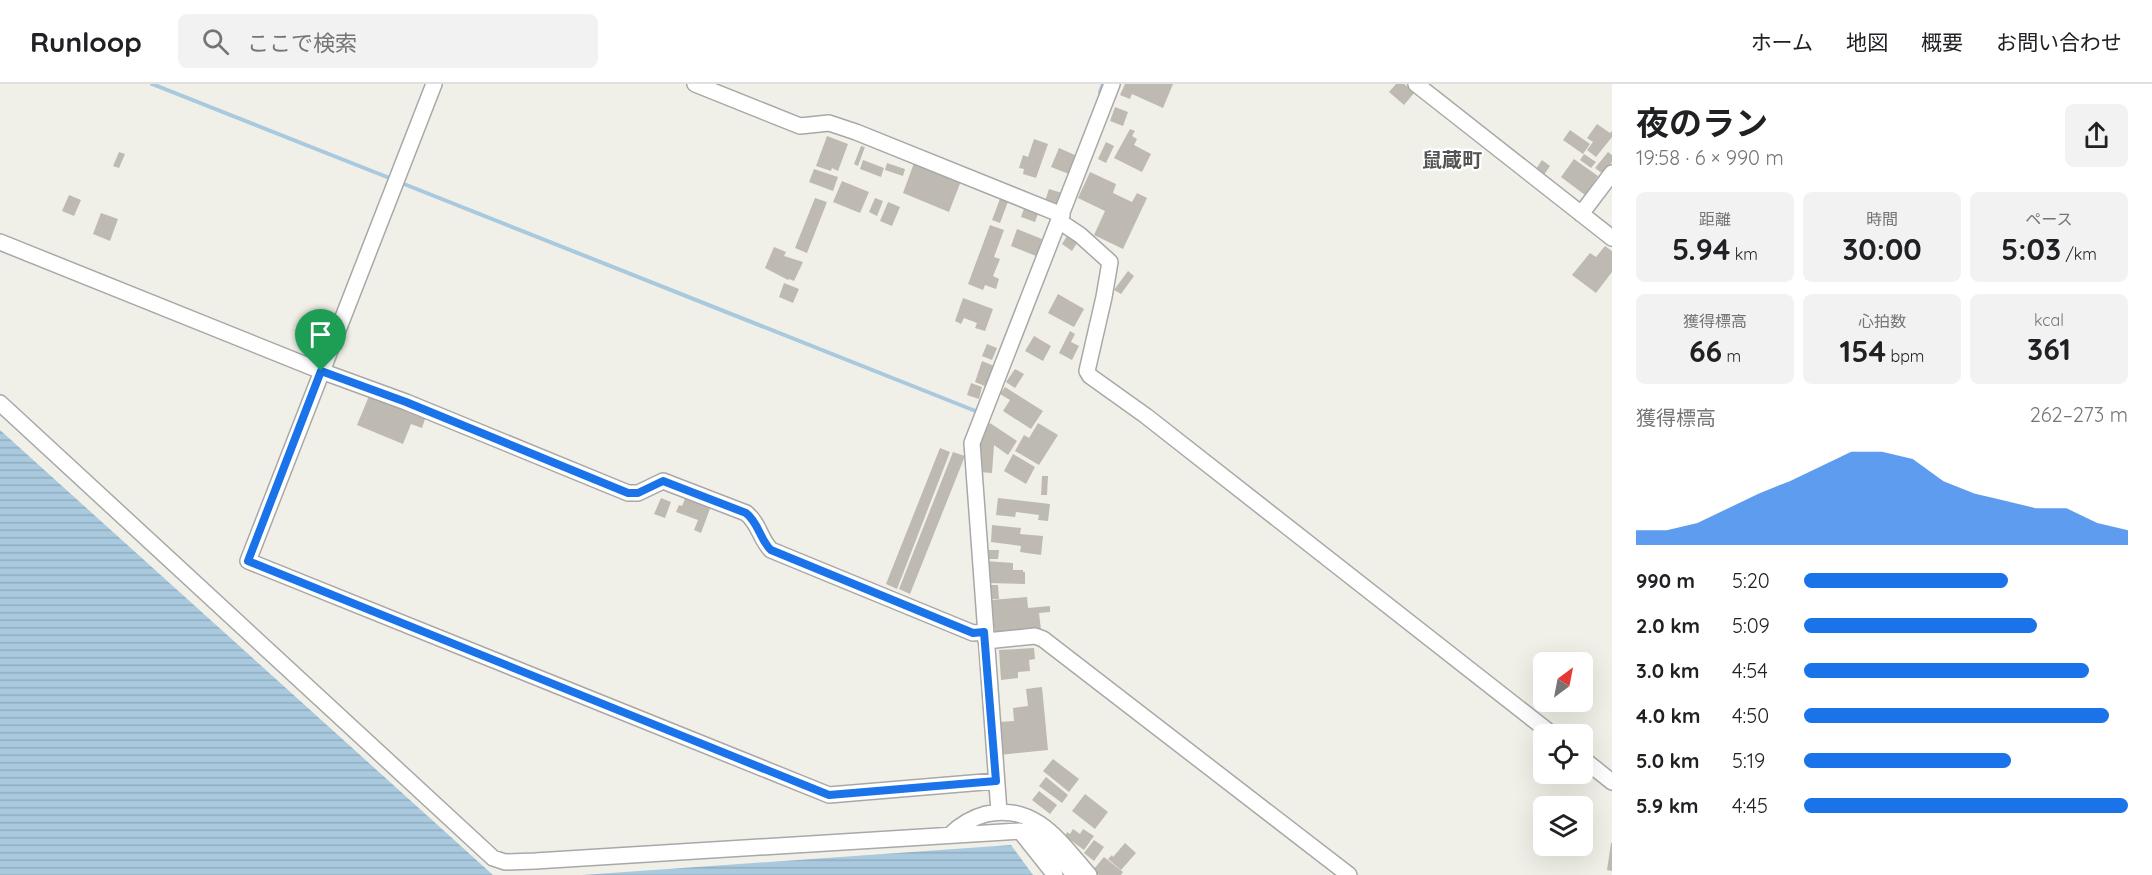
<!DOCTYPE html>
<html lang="ja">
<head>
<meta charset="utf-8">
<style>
  :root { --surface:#fff; --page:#f2f2f2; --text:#202124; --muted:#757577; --line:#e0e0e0; --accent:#1a73e8 }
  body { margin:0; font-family:Quicksand,"Noto Sans JP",sans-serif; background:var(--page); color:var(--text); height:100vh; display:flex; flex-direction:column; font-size:22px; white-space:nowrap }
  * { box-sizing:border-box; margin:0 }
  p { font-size:20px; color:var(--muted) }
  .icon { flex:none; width:33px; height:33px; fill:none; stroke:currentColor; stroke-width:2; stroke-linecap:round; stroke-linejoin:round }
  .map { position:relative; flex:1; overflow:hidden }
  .drawer { display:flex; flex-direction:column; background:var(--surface); width:540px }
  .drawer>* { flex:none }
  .needle { width:39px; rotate:32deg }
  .buttons { position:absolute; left:1533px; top:568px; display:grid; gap:12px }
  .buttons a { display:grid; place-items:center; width:60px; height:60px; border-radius:9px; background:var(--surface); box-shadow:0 6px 24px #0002; font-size:30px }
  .pin { position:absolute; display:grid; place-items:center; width:51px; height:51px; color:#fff; margin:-62px -26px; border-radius:50% 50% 50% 0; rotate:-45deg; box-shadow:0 0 6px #0007 }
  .pin .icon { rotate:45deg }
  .round { display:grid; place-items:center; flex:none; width:63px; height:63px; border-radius:9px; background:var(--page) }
  .summary { display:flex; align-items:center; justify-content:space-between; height:102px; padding:0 24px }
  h1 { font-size:33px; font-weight:700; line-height:45px }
  .metrics { display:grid; grid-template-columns:repeat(3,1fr); gap:9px; height:102px; padding:6px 24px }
  .metrics div { display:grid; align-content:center; border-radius:9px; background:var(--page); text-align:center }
  .metrics b { font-size:30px; font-weight:700 }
  .metrics small { font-size:16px; font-weight:400 }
  .metrics p { font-size:16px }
  .chart { height:168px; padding:12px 24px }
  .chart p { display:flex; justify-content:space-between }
  .chart svg { width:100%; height:108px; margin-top:6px; fill:var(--accent); opacity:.7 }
  ul { padding:0 24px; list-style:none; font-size:20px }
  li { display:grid; grid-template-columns:96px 72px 1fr; align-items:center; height:45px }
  li i { height:15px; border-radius:8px; background:var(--accent) }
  header { display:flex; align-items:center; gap:36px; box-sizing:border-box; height:84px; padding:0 30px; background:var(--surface); border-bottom:2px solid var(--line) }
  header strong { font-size:28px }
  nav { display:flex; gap:33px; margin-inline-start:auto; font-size:21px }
  .search { width:420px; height:54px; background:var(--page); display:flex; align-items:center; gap:15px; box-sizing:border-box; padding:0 21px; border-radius:9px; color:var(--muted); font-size:22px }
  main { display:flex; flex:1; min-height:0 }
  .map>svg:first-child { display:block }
  .water { fill:url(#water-rules) }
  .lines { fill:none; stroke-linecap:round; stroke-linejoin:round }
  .stream { stroke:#a9c9de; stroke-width:4 }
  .building { fill:#beb9b1 }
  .minor-casing { stroke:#a8a8a8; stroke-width:18 }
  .minor { stroke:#fff; stroke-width:15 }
  .route-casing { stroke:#fff; stroke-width:12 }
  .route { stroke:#1a73e8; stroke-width:8 }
  .labels { text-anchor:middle; stroke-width:4.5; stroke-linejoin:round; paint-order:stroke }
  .quarter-label { font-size:20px; font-weight:bold; fill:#545454; stroke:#fff }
</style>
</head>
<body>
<header>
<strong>Runloop</strong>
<div class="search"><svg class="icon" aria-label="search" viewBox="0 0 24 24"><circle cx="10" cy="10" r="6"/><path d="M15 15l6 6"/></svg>ここで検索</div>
<nav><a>ホーム</a><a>地図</a><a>概要</a><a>お問い合わせ</a></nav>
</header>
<main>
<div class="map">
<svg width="1612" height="791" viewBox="0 0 1612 791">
  <defs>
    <pattern id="water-rules" width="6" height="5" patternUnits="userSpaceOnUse" patternTransform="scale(1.5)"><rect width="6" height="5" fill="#a9c9de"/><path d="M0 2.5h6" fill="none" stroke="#91acbe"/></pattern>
  </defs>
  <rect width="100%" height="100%" fill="#f1f0e8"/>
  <path class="water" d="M0,346L31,374L493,791H0Z
    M1011,761L1033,791H582Z"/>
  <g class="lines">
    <path class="stream" d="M152,0L392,95
      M1100,8L1103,0
      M399,98L978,328"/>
  </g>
  <path class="building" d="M1125,0H1173L1163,24L1132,10L1130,15L1120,11Z
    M1396,0H1404L1415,8L1404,21L1389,8Z
    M1115,23L1128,28L1123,42L1110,37Z
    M1597,40L1610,49L1612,47V53L1596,73L1587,66L1593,58L1587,54Z
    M1130,45L1135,47L1132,52L1137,55L1134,61L1151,70L1142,88L1114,74Z
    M1570,46L1590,60L1583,70L1563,56Z
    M827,52L848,60L838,87L832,84L831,87L816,82Z
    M1034,55L1048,60L1036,94L1023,90L1024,85L1019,84L1023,71L1028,73Z
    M1106,58L1114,62L1106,79L1098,75Z
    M861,62L865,63L858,82L854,80Z
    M1059,64L1077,72L1069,90L1051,83Z
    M119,68L125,70L119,84L113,82Z
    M1608,68L1612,71V78L1603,90L1595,84Z
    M1584,70L1596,78L1591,84L1580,76Z
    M1574,75L1598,92L1585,111L1561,93Z
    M863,76L884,84L881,93L860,85Z
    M1542,76L1550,82L1542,94L1534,88Z
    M887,79L905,85L903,92L885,86Z
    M914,79L961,97L949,128L903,109Z
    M814,85L838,93L833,107L809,98Z
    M1090,88L1116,100L1113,109L1132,118L1137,109L1147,114L1123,165L1094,151L1105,127L1078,114Z
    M842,97L869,108L860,129L833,118Z
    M1049,105L1062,109L1058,121L1045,117Z
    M69,111L81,116L74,132L62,127Z
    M1001,112L1009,115L1000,139L992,136Z
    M815,114L827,118L807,169L795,164Z
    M875,114L883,117L877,132L869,128Z
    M888,118L900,123L892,142L880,137Z
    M1025,122L1039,127L1035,138L1021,133Z
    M101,129L118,135L110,157L93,150Z
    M990,141L1004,146L994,173L1000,175L993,192L999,195L996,205L985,201L983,206L968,200Z
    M1017,145L1042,155L1036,172L1011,162Z
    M1067,152L1077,159L1072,167L1062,160Z
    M1605,162L1612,167V188L1596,209L1572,191L1590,169L1596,173Z
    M774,163L786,168L784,172L803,178L794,197L789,195L788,196L765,184Z
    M1128,187L1134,192L1121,210L1114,206Z
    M784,199L799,205L793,219L779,213Z
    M1058,210L1084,225L1074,243L1048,229Z
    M963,214L993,225L985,247L975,244L977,239L964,234L961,240L955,237Z
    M1070,247L1075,250L1071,258L1079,262L1072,276L1059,269Z
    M1034,252L1051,262L1043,277L1025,267Z
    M987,260L997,264L992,276L982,272Z
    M982,277L994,282L987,303L975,298Z
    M1015,285L1024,290L1015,304L1006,298Z
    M971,299L982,303L979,315L967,311Z
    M1005,303L1043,327L1031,345L1003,327L1010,316L1000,310Z
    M369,312L425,335L422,344L411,340L403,360L357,341Z
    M990,339L1017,357L1008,371L994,361L992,389L979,388L981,351Z
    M1038,339L1058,351L1039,381L1015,367L1024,351L1029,354Z
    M940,364L950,368L897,505L886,500Z
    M953,368L965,372L910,510L899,505Z
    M1013,370L1035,383L1026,400L1004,387Z
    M1042,392H1048L1047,411H1041Z
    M686,412L711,422L701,449L694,446L698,436L676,428L679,421L682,422Z
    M661,414L671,418L665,434L654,430Z
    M998,414L1050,420L1048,437L1038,436L1039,431L1016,428L1015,433L996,431Z
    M992,441L1021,444L1020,450L1043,452L1041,471L1020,468L1021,462L991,458Z
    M988,466H999L998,475H988Z
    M986,477L1013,479V486H1023V488H1025V500L986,499Z
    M988,501H998L999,515H989Z
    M1027,513L1028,524L1050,522V528L1039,529L1041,546L995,550L991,516Z
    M1034,564L1035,575L1029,576L1030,587L1018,588V594L1001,596L999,566Z
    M1042,603L1048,666L999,671V638L1014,637L1013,624L1028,622L1026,605Z
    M1053,675L1079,695L1069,708L1043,687Z
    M1046,693L1068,711L1062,719L1039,702Z
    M1039,707L1057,721L1050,730L1032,716Z
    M1085,710L1108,728L1095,745L1072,727Z
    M1073,745L1080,750L1083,745L1094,752L1084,766L1065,752L1067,748L1070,750Z
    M1094,756L1104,763L1094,777L1084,769Z
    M1125,759L1136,769L1121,786L1108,775L1112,771L1113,773Z
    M1611,759H1612V787L1607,786Z
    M1104,773L1123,788L1121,791H1099L1093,786Z"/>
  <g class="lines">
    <defs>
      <path id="minor" d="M434,0L248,477L829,711L996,697
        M695,0L800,42L829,39L856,48L1062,131
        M1416,0L1612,154
        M1581,130L1612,89
        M1059,137L1080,151L1110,178L1104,213L1087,287L1090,292L1146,332L1553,651
        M0,158L321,287L406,318L628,409H638L663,397L746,429C759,439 760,455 771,466L973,549L985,548
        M0,319L493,774L505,778L535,777L1020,747L1055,791
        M986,557L1035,552L1043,555L1349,791
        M1582,674L1612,698
        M999,728L972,359L1112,0
        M1030,739L1052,771L1053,789
        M950,751C961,740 971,734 986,730C1036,719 1060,758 1089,791
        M1058,762L1067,782L1074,791"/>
    </defs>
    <use href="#minor" class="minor-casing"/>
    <use href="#minor" class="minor"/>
  </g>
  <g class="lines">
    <defs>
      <path id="route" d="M321,287L406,318L628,409H638L663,397L746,429C759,439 760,456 771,466L973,549L984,548L996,697L829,711L248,477Z"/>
    </defs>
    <use href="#route" class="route-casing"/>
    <use href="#route" class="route"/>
  </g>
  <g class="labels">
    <g class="quarter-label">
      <text x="1452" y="83">鼠蔵町</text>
    </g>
  </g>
</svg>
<div class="buttons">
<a><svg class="needle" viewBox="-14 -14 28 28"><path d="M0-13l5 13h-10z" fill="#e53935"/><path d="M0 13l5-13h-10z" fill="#757577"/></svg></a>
<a><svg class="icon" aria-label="locate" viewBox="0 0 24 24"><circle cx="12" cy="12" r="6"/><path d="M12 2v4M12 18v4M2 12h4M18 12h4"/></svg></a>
<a><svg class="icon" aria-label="layers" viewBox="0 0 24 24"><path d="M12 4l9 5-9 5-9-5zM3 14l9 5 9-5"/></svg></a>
</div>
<div class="pin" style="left:321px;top:287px;background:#1e9e55"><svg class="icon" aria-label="arrive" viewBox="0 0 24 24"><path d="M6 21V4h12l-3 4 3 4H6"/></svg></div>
</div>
<section class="drawer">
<div class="summary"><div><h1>夜のラン</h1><p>19:58 · 6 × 990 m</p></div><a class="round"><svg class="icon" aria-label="share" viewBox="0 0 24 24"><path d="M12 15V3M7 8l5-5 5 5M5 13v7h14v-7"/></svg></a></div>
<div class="metrics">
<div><p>距離</p><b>5.94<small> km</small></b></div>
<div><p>時間</p><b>30:00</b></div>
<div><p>ペース</p><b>5:03<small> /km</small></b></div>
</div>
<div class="metrics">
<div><p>獲得標高</p><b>66<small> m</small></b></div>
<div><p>心拍数</p><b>154<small> bpm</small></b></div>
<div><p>kcal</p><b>361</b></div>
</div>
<div class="chart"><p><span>獲得標高</span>262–273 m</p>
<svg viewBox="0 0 160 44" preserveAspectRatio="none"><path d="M0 44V38L10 38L20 35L30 29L40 23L50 18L60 12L70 6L80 6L90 9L100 18L110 23L120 26L130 29L140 29L150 35L160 38V44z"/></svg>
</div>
<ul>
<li><b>990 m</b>5:20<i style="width:63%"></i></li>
<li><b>2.0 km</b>5:09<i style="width:72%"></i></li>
<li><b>3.0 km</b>4:54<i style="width:88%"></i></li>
<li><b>4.0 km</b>4:50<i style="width:94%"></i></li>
<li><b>5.0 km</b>5:19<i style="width:64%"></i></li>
<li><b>5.9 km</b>4:45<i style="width:100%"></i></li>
</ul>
</section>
</main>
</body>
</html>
